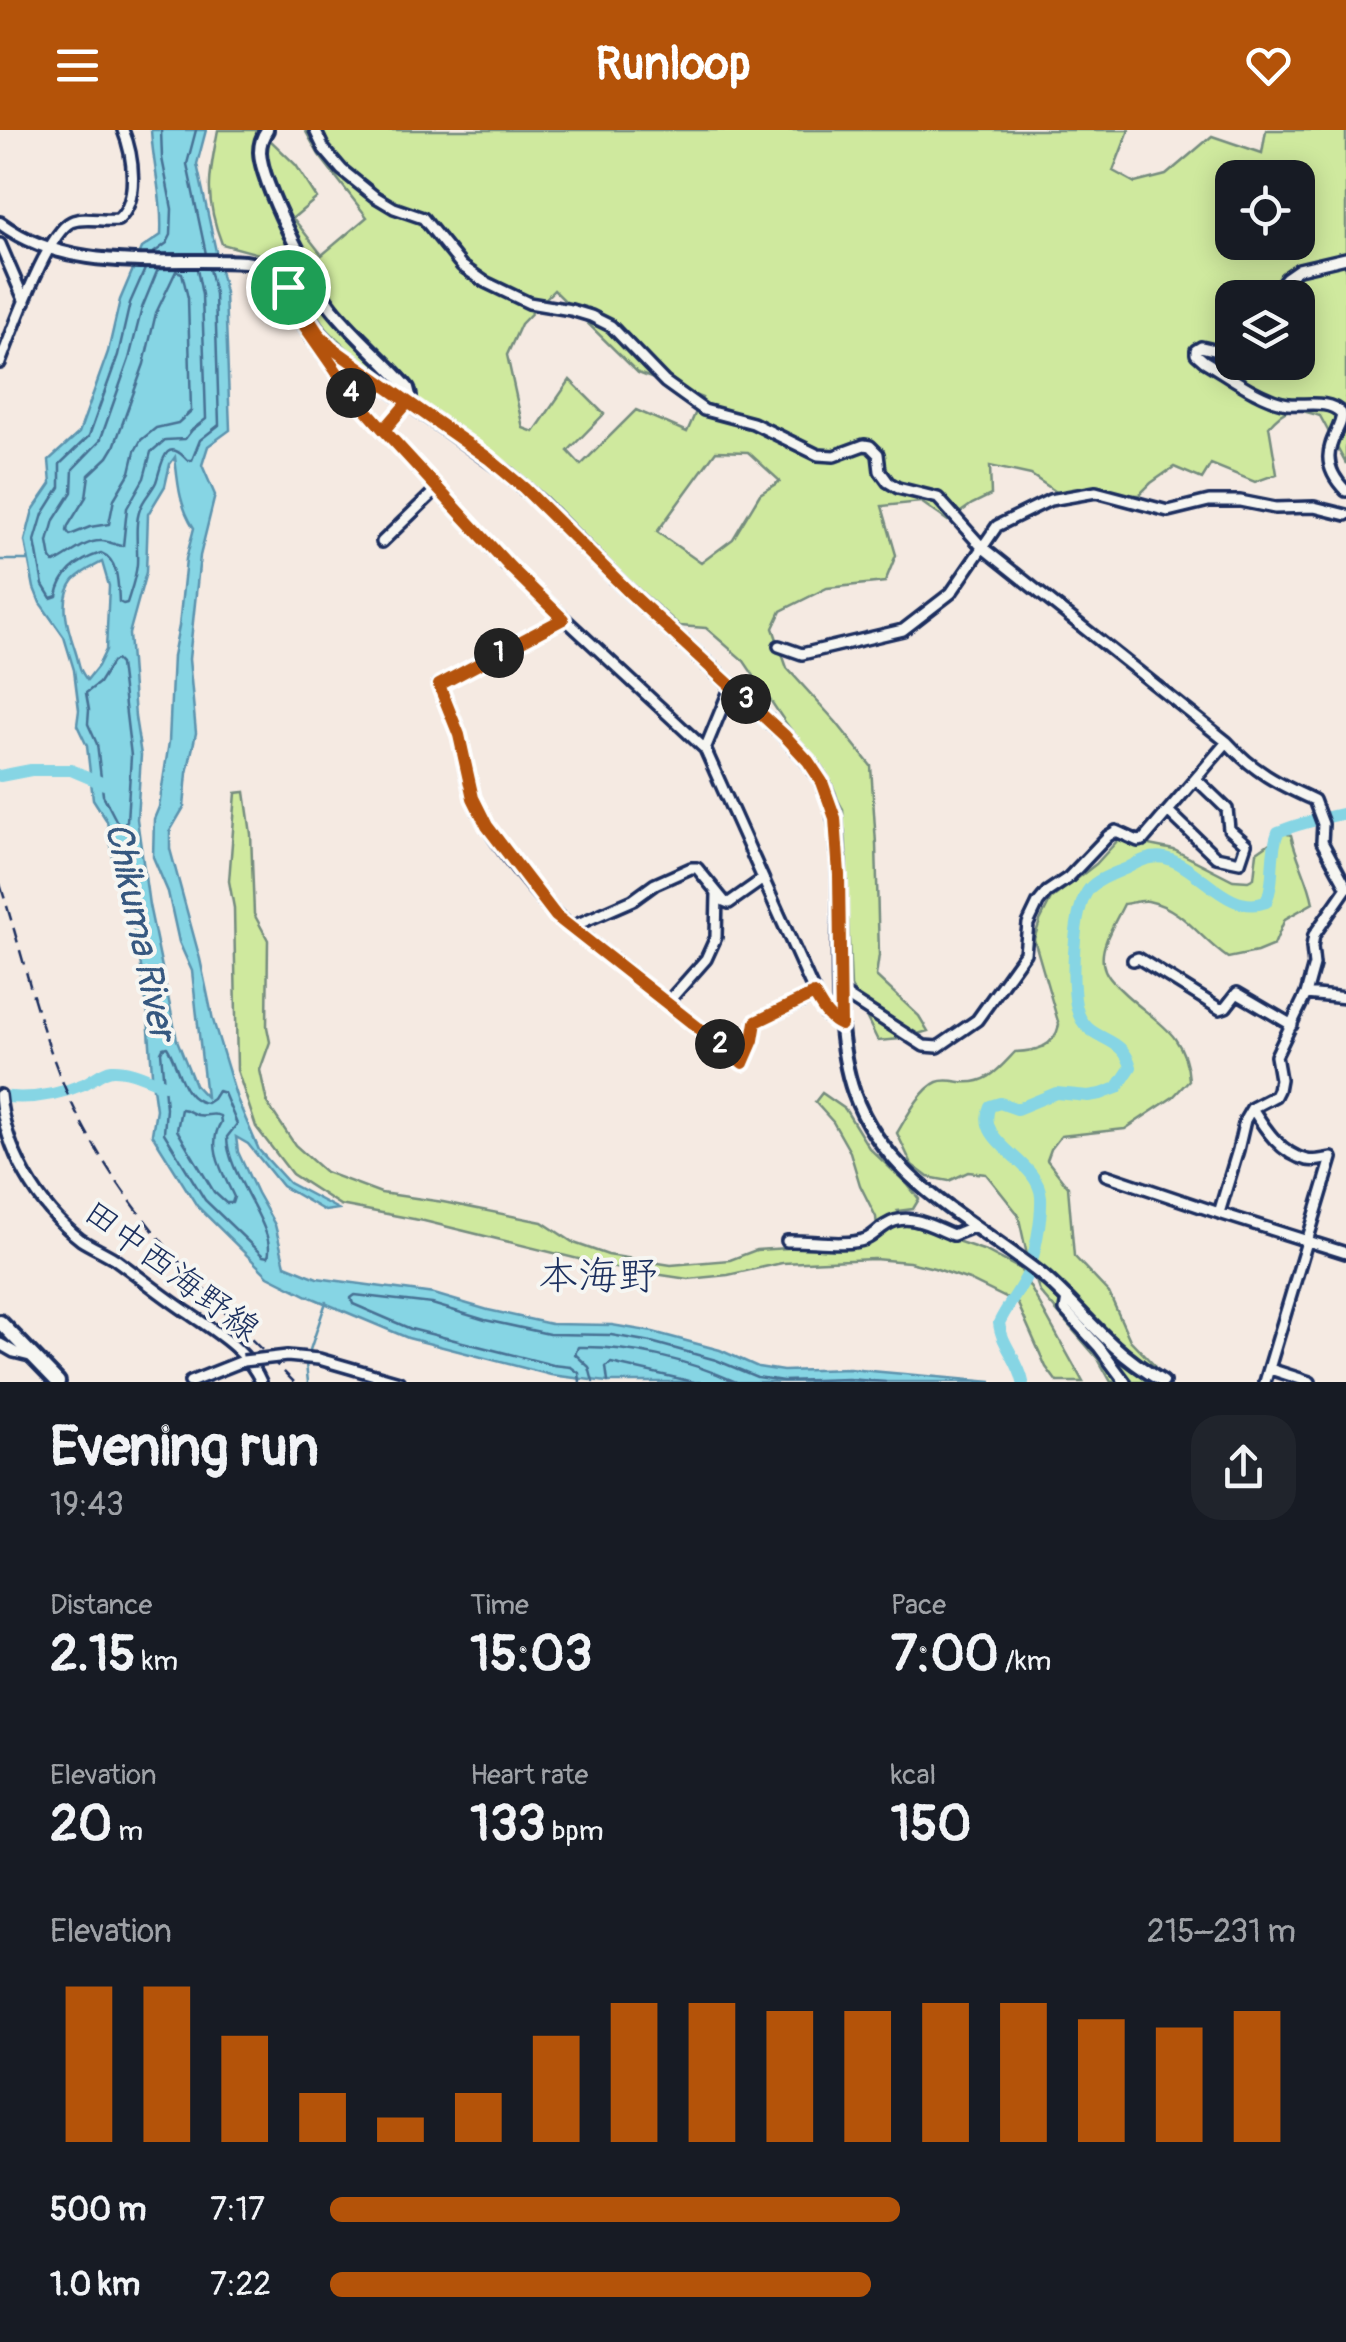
<!DOCTYPE html>
<html lang="en">
<head>
<meta charset="utf-8">
<style>
  :root { --surface:#171b24; --page:#20242c; --text:#f1f3f6; --muted:#9ea1a6; --accent:#b45309 }
  body { margin:0; font-family:Pangolin,"Klee One",sans-serif; background:var(--page); color:var(--text); height:100vh; display:flex; flex-direction:column; font-size:38px; white-space:nowrap }
  * { box-sizing:border-box; margin:0 }
  p { font-size:32px; color:var(--muted) }
  .icon { flex:none; width:55px; height:55px; fill:none; stroke:currentColor; stroke-width:2; stroke-linecap:round; stroke-linejoin:round }
  .map { position:relative; height:1252px; overflow:hidden }
  .panel { display:flex; flex-direction:column; background:var(--surface); flex:1 }
  .panel>* { flex:none }
  .tools { position:absolute; left:1215px; top:30px; display:grid; gap:20px }
  .tools a { display:grid; place-items:center; width:100px; height:100px; border-radius:20px; background:var(--surface); box-shadow:0 5px 25px #0003; font-size:50px }
  .pin { position:absolute; display:grid; place-items:center; width:85px; height:85px; color:#fff; margin:-42px; border:5px solid #fff; border-radius:50%; box-shadow:0 2px 10px #0007 }
  .km { position:absolute; width:50px; height:50px; margin:-25px; border-radius:50%; background:#222; color:#fff; font-size:28px; line-height:50px; text-align:center }
  .round { display:grid; place-items:center; flex:none; width:105px; height:105px; border-radius:30px; background:var(--page) }
  .summary { display:flex; align-items:center; justify-content:space-between; height:170px; padding:0 50px }
  h1 { font-size:55px; font-weight:700; line-height:75px }
  .stats { display:grid; grid-template-columns:repeat(3,1fr); gap:15px; height:170px; padding:10px 50px }
  .stats div { display:grid; align-content:center }
  .stats b { font-size:50px; font-weight:700 }
  .stats small { font-size:28px; font-weight:400 }
  .stats p { font-size:28px }
  .chart { height:280px; padding:20px 50px }
  .chart p { display:flex; justify-content:space-between }
  .chart svg { width:100%; height:180px; margin-top:10px; stroke:var(--accent); stroke-width:6 }
  ul { padding:0 50px; list-style:none; font-size:32px }
  li { display:grid; grid-template-columns:160px 120px 1fr; align-items:center; height:75px }
  li i { height:25px; border-radius:12px; background:var(--accent) }
  header { display:flex; justify-content:space-between; align-items:center; height:130px; padding:0 50px; background:var(--accent); color:#fff; font-size:45px; font-weight:700 }
  .map>svg:first-child { display:block }
  .green { fill:#cfe99e; stroke:#758c7e; stroke-width:2.5; fill-rule:evenodd }
  .water { fill:#86d5e4; stroke:#5b93ae; stroke-width:2.5; fill-rule:evenodd }
  .lines { fill:none; stroke-linecap:round; stroke-linejoin:round }
  .shore { stroke:#467194; stroke-width:2.5 }
  .stream { stroke:#5b93ae; stroke-width:2.5 }
  .river { stroke:#86d5e4; stroke-width:12 }
  .minor-casing { stroke:#1b2f5e; stroke-width:16 }
  .major-casing { stroke:#1b2f5e; stroke-width:18 }
  .highway-casing { stroke:#1b2f5e; stroke-width:20 }
  .minor { stroke:#f6f6f2; stroke-width:9 }
  .major { stroke:#f6f6f2; stroke-width:10 }
  .highway { stroke:#f6f6f2; stroke-width:12 }
  .rail { stroke:#1b2f5e; stroke-width:2.5; stroke-dasharray:15 8; stroke-linecap:butt }
  .minor-bridge-casing { stroke:#1b2f5e; stroke-width:16; stroke-linecap:butt }
  .minor-bridge { stroke:#f6f6f2; stroke-width:9 }
  .route-casing { stroke:#fff; stroke-width:20 }
  .route { stroke:#b45309; stroke-width:12 }
  .labels { text-anchor:middle; stroke-width:8; stroke-linejoin:round; paint-order:stroke }
  .street-label { font-size:35px; fill:#1b2f5e; stroke:#f6f6f2 }
  .water-label { font-size:38px; font-style:italic; fill:#365880; stroke:#f6f6f2 }
  .quarter-label { font-size:40px; fill:#1b2f5e; stroke:#f6f6f2 }
</style>
</head>
<body>
<header><svg class="icon" aria-label="menu" viewBox="0 0 24 24"><path d="M4 6h16M4 12h16M4 18h16"/></svg>Runloop<svg class="icon" aria-label="heart" viewBox="0 0 24 24"><path d="M12 20l-8-8c-3-5 5-10 8-4 3-6 11-1 8 4z"/></svg></header>
<div class="map">
<svg width="1346" height="1252" viewBox="0 0 1346 1252">
  <rect width="100%" height="100%" fill="#f5eae2"/>
  <filter id="ink" filterUnits="userSpaceOnUse"><feTurbulence type="fractalNoise" baseFrequency=".01" numOctaves="2"/><feDisplacementMap in="SourceGraphic" scale="20" xChannelSelector="R" yChannelSelector="G"/><feConvolveMatrix kernelMatrix="1 2 1 2 8 2 1 2 1" color-interpolation-filters="sRGB"/></filter>
  <g filter="url(#ink)">
    <path class="green" d="M218,0H269L271,11L296,35L317,68L293,88L322,125L367,87L319,25L305,0H1129L1113,41L1135,53L1166,45L1212,6L1262,23L1266,0H1346V334L1320,286C1294,278 1288,274 1269,296L1277,344L1255,352L1211,334L1202,349L1174,337L1151,353L1139,365L1058,363L1031,345L990,336L991,365L972,374L948,391L921,372L882,376L896,425L885,452L827,458L781,481L773,498L787,538L836,592L871,636L876,714L879,825L876,846L919,886L928,901L901,909L878,911L851,856L843,679L817,634L785,592L744,531L706,498L680,496L593,419L545,370L466,303L358,229L310,183L259,124L222,114C204,67 209,47 218,0ZM1232,48H1298V112H1232ZM554,160L638,243L702,268L687,302L636,280L581,335L568,321L604,284L570,250L534,302L523,298L507,225L521,194ZM1232,168H1298V232H1232ZM716,321L748,322L780,351L760,364L733,409L701,433L657,402Z
      M245,662L251,704L254,784L268,810L267,897L270,912L260,940L267,973L295,1015L325,1042L381,1063L443,1072L542,1092L574,1113L608,1125L671,1135L730,1130L756,1120L868,1113L878,1105L876,1087L860,1055L850,1022L833,992L815,972L822,963L845,979L869,1018L907,1054L919,1069L913,1079L898,1081L910,1095L986,1121L1020,1139L1083,1252H1057L1046,1237L1018,1174L969,1150L934,1138L909,1132L874,1129L782,1133L728,1145L688,1149L615,1138L424,1091L340,1075L292,1044L256,997L237,940L234,778L229,751L236,663Z
      M1284,703L1291,705C1296,728 1309,750 1313,773L1285,789L1274,815L1257,822L1228,828C1201,810 1183,778 1148,771C1141,770 1132,773 1124,774C1116,791 1100,814 1103,833C1105,845 1113,852 1120,859C1152,891 1186,900 1189,950L1173,967L1125,999L1061,1006L1051,1019L1047,1030L1068,1057L1074,1126L1109,1163L1130,1210L1154,1235L1156,1252H1111L1098,1229L1040,1162L1027,1125L1018,1084L986,1044L968,1042L949,1051L928,1047L912,1035L897,1003C906,988 921,959 937,952C944,949 954,951 961,952C987,955 998,940 1015,922C1035,921 1054,918 1059,895L1034,809L1040,791L1051,769L1096,734L1119,709L1174,720L1233,750L1248,751L1254,748L1257,722Z"/>
    <path class="water" d="M151,0H206L197,34L225,163L230,300L208,316L202,335L215,365L200,426L189,529L196,603L187,643L184,677L170,701V719L200,829L213,890L237,969L259,1020L289,1053L338,1079L325,1081L282,1056L248,1014L236,1007L238,1022L257,1063L275,1095L285,1135L317,1148L434,1164L488,1180L551,1194L612,1195L653,1202L720,1220L758,1237L783,1241L849,1239L992,1252H607L551,1245L408,1208L308,1166L268,1146L197,1076L152,1004L156,979L153,958L148,885L139,823L128,780L118,758L107,691L93,669L87,616L77,595L79,580L74,540L64,507L40,473L34,458L25,411L33,380L51,354L49,330L79,303L108,222L120,170L142,118L161,105C163,69 153,36 151,0ZM175,327C178,353 179,375 194,398L186,429L179,496L173,526L169,612L159,677L154,689L153,727L168,762L179,812L192,841L206,967L195,955L177,910L149,775L137,689L141,625L135,587L129,504L146,442L148,384L165,356L170,334ZM102,432L109,456L106,520L98,536L87,550C77,536 80,535 75,520C68,499 58,470 74,450C81,442 93,437 102,432Z"/>
    <g class="lines">
      <path class="shore" d="M196,0L187,34L206,124
        M152,124L167,113L171,105L172,79L162,28L161,0
        M145,139L130,173L118,225L89,306L60,334V357L43,384L35,411L43,455L51,468L57,466C61,442 79,430 101,423C119,430 118,455 119,472L123,474L127,473C131,460 136,447 137,434C138,417 134,395 140,379C143,369 152,361 156,352C162,336 164,304 187,330H192L200,310L219,295L215,164L209,139
        M158,139L142,178L129,229L100,311L73,339L72,362L54,390L48,412L51,429L54,433C68,427 84,411 100,411C108,410 116,416 123,416L127,378L144,348L151,322L165,310L185,309L192,300L206,289L202,165L197,139
        M176,141L182,143L188,168L191,281L178,293L156,298L141,310L135,321L130,342L114,369L109,394L90,397L70,405L67,401L68,396L86,367L89,345L108,327L114,317L144,234L156,183Z
        M116,530L120,534L131,626L127,691L122,696L118,694L103,665L97,614L88,594L89,580L86,563L99,553L112,532Z
        M167,917C179,935 181,971 207,973L213,969L218,961L224,963L237,994L227,1007C227,1046 277,1098 268,1127L263,1126L205,1070L164,1003L166,978L161,922L163,918Z
        M181,979C188,979 190,983 197,985C206,987 212,982 220,986L221,992C206,1017 223,1043 234,1067L232,1073H226L214,1062L177,1000Z
        M580,1252L579,1243L571,1237L553,1235L411,1199L353,1174L351,1168L355,1165L432,1174L485,1190L549,1204L611,1205L651,1212L716,1230L757,1247L783,1251L848,1249L885,1252
        M593,1252L589,1237L575,1224L578,1217C630,1216 688,1230 736,1252
        M608,1252L606,1237L611,1233L694,1252"/>
      <path class="stream" d="M0,430H28
        M308,1226L326,1172
        M306,1234L308,1252"/>
      <path class="river" d="M0,646L31,640H71L104,654
        M0,966C28,970 58,965 84,954C93,950 102,941 112,940C129,939 148,949 164,955
        M1023,1252C1019,1231 1001,1214 999,1193C1007,1176 1019,1162 1027,1145C1035,1127 1042,1087 1041,1067C1039,1030 973,1013 990,976L1000,973L1017,979L1056,963L1088,966L1101,964L1117,958L1131,937C1122,902 1086,914 1077,879C1070,855 1073,778 1089,759C1098,748 1117,743 1129,737C1140,731 1152,725 1165,728C1200,737 1227,786 1266,772C1276,750 1269,725 1278,702C1300,693 1323,688 1346,683"/>
      <defs>
        <path id="minor" d="M315,0L324,19L342,40L374,66L394,78L423,88L462,136L485,152L529,173L571,180L591,186L611,196L665,252L704,280L753,293L818,325L834,326L864,315L870,316L878,324L880,341L888,352L898,358L938,368L982,417L1227,612C1253,641 1278,654 1314,670L1323,694L1322,712L1346,756
          M0,114L25,172
          M277,146L287,172L321,220L352,264L384,300L509,437L705,619L813,860L826,885L841,895
          M1270,168L1286,148L1299,139L1346,128
          M1232,222L1228,223L1201,217L1196,220V224L1204,231C1228,245 1260,270 1288,274C1304,276 1328,269 1341,283C1346,300 1308,323 1346,361
          M0,233C11,205 47,103 71,92C84,86 103,92 118,90C140,71 133,24 123,0
          M384,300L408,272
          M382,412L438,358
          M563,489L439,555C446,572 454,589 459,606C465,626 466,647 473,667C484,702 542,775 571,797L633,770L655,754L691,738H697L724,771L729,773L763,749
          M779,516L802,524L903,500L951,463L997,396L1050,370L1096,362L1168,381L1209,371H1240L1275,378L1314,377L1346,385
          M705,619L731,556
          M1168,681L1216,727L1240,732L1246,714L1229,699L1227,679L1196,649
          M571,797L743,933L753,910L756,892L815,865
          M1133,830L1138,828L1220,879L1226,877L1237,863L1292,895
          M840,862L924,916L938,917L977,890L1025,823L1028,794L1038,773L1047,762L1068,748L1108,706L1116,701L1138,711L1143,710L1227,612
          M1306,864L1346,868
          M668,872L706,829L716,807L717,764
          M0,965C5,1020 37,1076 81,1110C92,1117 104,1122 115,1129C140,1147 164,1167 190,1184C217,1203 247,1220 261,1252
          M1252,978C1265,999 1281,1024 1307,1030C1314,1032 1324,1029 1332,1028L1265,1252
          M1106,1045L1219,1083L1346,1123
          M1219,1083L1238,1020L1245,990L1252,978L1275,966L1278,960L1280,949L1276,926L1306,864L1314,835L1312,817L1314,805L1346,759
          M787,1111C810,1110 845,1117 866,1109C873,1106 879,1099 886,1095C908,1081 931,1096 953,1105L973,1097
          M1067,1168L1065,1180L1099,1217L1125,1252
          M0,1214L14,1222L30,1226
          M319,1229L399,1252
          M1270,1239L1310,1252
          M190,1252L243,1231"/>
        <path id="major" d="M267,0C262,7 260,13 260,22C261,53 312,152 332,178C355,207 384,230 408,258L410,266L408,272
          M0,93C70,145 163,127 245,132C293,138 301,186 332,218L507,343L542,374L627,460L785,606C799,621 814,636 823,654C839,686 839,723 839,759C840,822 833,904 854,963C885,1051 976,1092 1043,1146C1068,1167 1089,1194 1114,1216C1129,1230 1145,1241 1163,1252"/>
        <path id="highway" d="M0,1192L58,1252"/>
      </defs>
      <use href="#minor" class="minor-casing"/>
      <use href="#major" class="major-casing"/>
      <use href="#highway" class="highway-casing"/>
      <use href="#minor" class="minor"/>
      <use href="#major" class="major"/>
      <use href="#highway" class="highway"/>
      <path class="rail" d="M0,754C23,824 38,897 68,965C119,1078 207,1165 294,1252"/>
      <defs>
        <path id="minor-bridge" d="M243,1231L287,1226L319,1229"/>
      </defs>
      <use href="#minor-bridge" class="minor-bridge-casing"/>
      <use href="#minor-bridge" class="minor-bridge"/>
    </g>
  </g>
  <g class="lines" filter="url(#ink)">
    <defs>
      <path id="route" d="M288,157L318,203L332,218L408,272L384,300L510,437L563,489L439,555L459,605L473,668L487,696L556,786L743,933L753,910L756,892L814,864C822,877 827,889 841,895L839,745L835,688L822,652L808,631L785,606L627,460L524,358L488,328L408,272L384,300L352,264L288,172L280,158L277,144L288,157"/>
    </defs>
    <use href="#route" class="route-casing"/>
    <use href="#route" class="route"/>
  </g>
  <g class="labels">
    <g class="street-label">
      <text transform="translate(172 1140) rotate(37)" y="12">田中西海野線</text>
    </g>
    <g class="water-label">
      <text transform="translate(141 801) rotate(78)" y="13">Chikuma River</text>
    </g>
    <g class="quarter-label">
      <text x="598" y="1159">本海野</text>
    </g>
  </g>
</svg>
<div class="tools">
<a><svg class="icon" aria-label="locate" viewBox="0 0 24 24"><circle cx="12" cy="12" r="6"/><path d="M12 2v4M12 18v4M2 12h4M18 12h4"/></svg></a>
<a><svg class="icon" aria-label="layers" viewBox="0 0 24 24"><path d="M12 4l9 5-9 5-9-5zM3 14l9 5 9-5"/></svg></a>
</div>
<div class="pin" style="left:288px;top:157px;background:#1e9e55"><svg class="icon" aria-label="arrive" viewBox="0 0 24 24"><path d="M6 21V4h12l-3 4 3 4H6"/></svg></div>
<b class="km" style="left:499px;top:523px">1</b>
<b class="km" style="left:720px;top:914px">2</b>
<b class="km" style="left:746px;top:569px">3</b>
<b class="km" style="left:351px;top:263px">4</b>
</div>
<section class="panel">
<div class="summary"><div><h1>Evening run</h1><p>19:43</p></div><a class="round"><svg class="icon" aria-label="share" viewBox="0 0 24 24"><path d="M12 15V3M7 8l5-5 5 5M5 13v7h14v-7"/></svg></a></div>
<div class="stats">
<div><p>Distance</p><b>2.15<small> km</small></b></div>
<div><p>Time</p><b>15:03</b></div>
<div><p>Pace</p><b>7:00<small> /km</small></b></div>
</div>
<div class="stats">
<div><p>Elevation</p><b>20<small> m</small></b></div>
<div><p>Heart rate</p><b>133<small> bpm</small></b></div>
<div><p>kcal</p><b>150</b></div>
</div>
<div class="chart"><p><span>Elevation</span>215–231 m</p>
<svg viewBox="0 0 160 44" preserveAspectRatio="none"><path d="M5 44V6M15 44V6M25 44V18M35 44V32M45 44V38M55 44V32M65 44V18M75 44V10M85 44V10M95 44V12M105 44V12M115 44V10M125 44V10M135 44V14M145 44V16M155 44V12"/></svg>
</div>
<ul>
<li><b>500 m</b>7:17<i style="width:59%"></i></li>
<li><b>1.0 km</b>7:22<i style="width:56%"></i></li>
</ul>
</section>
</body>
</html>
